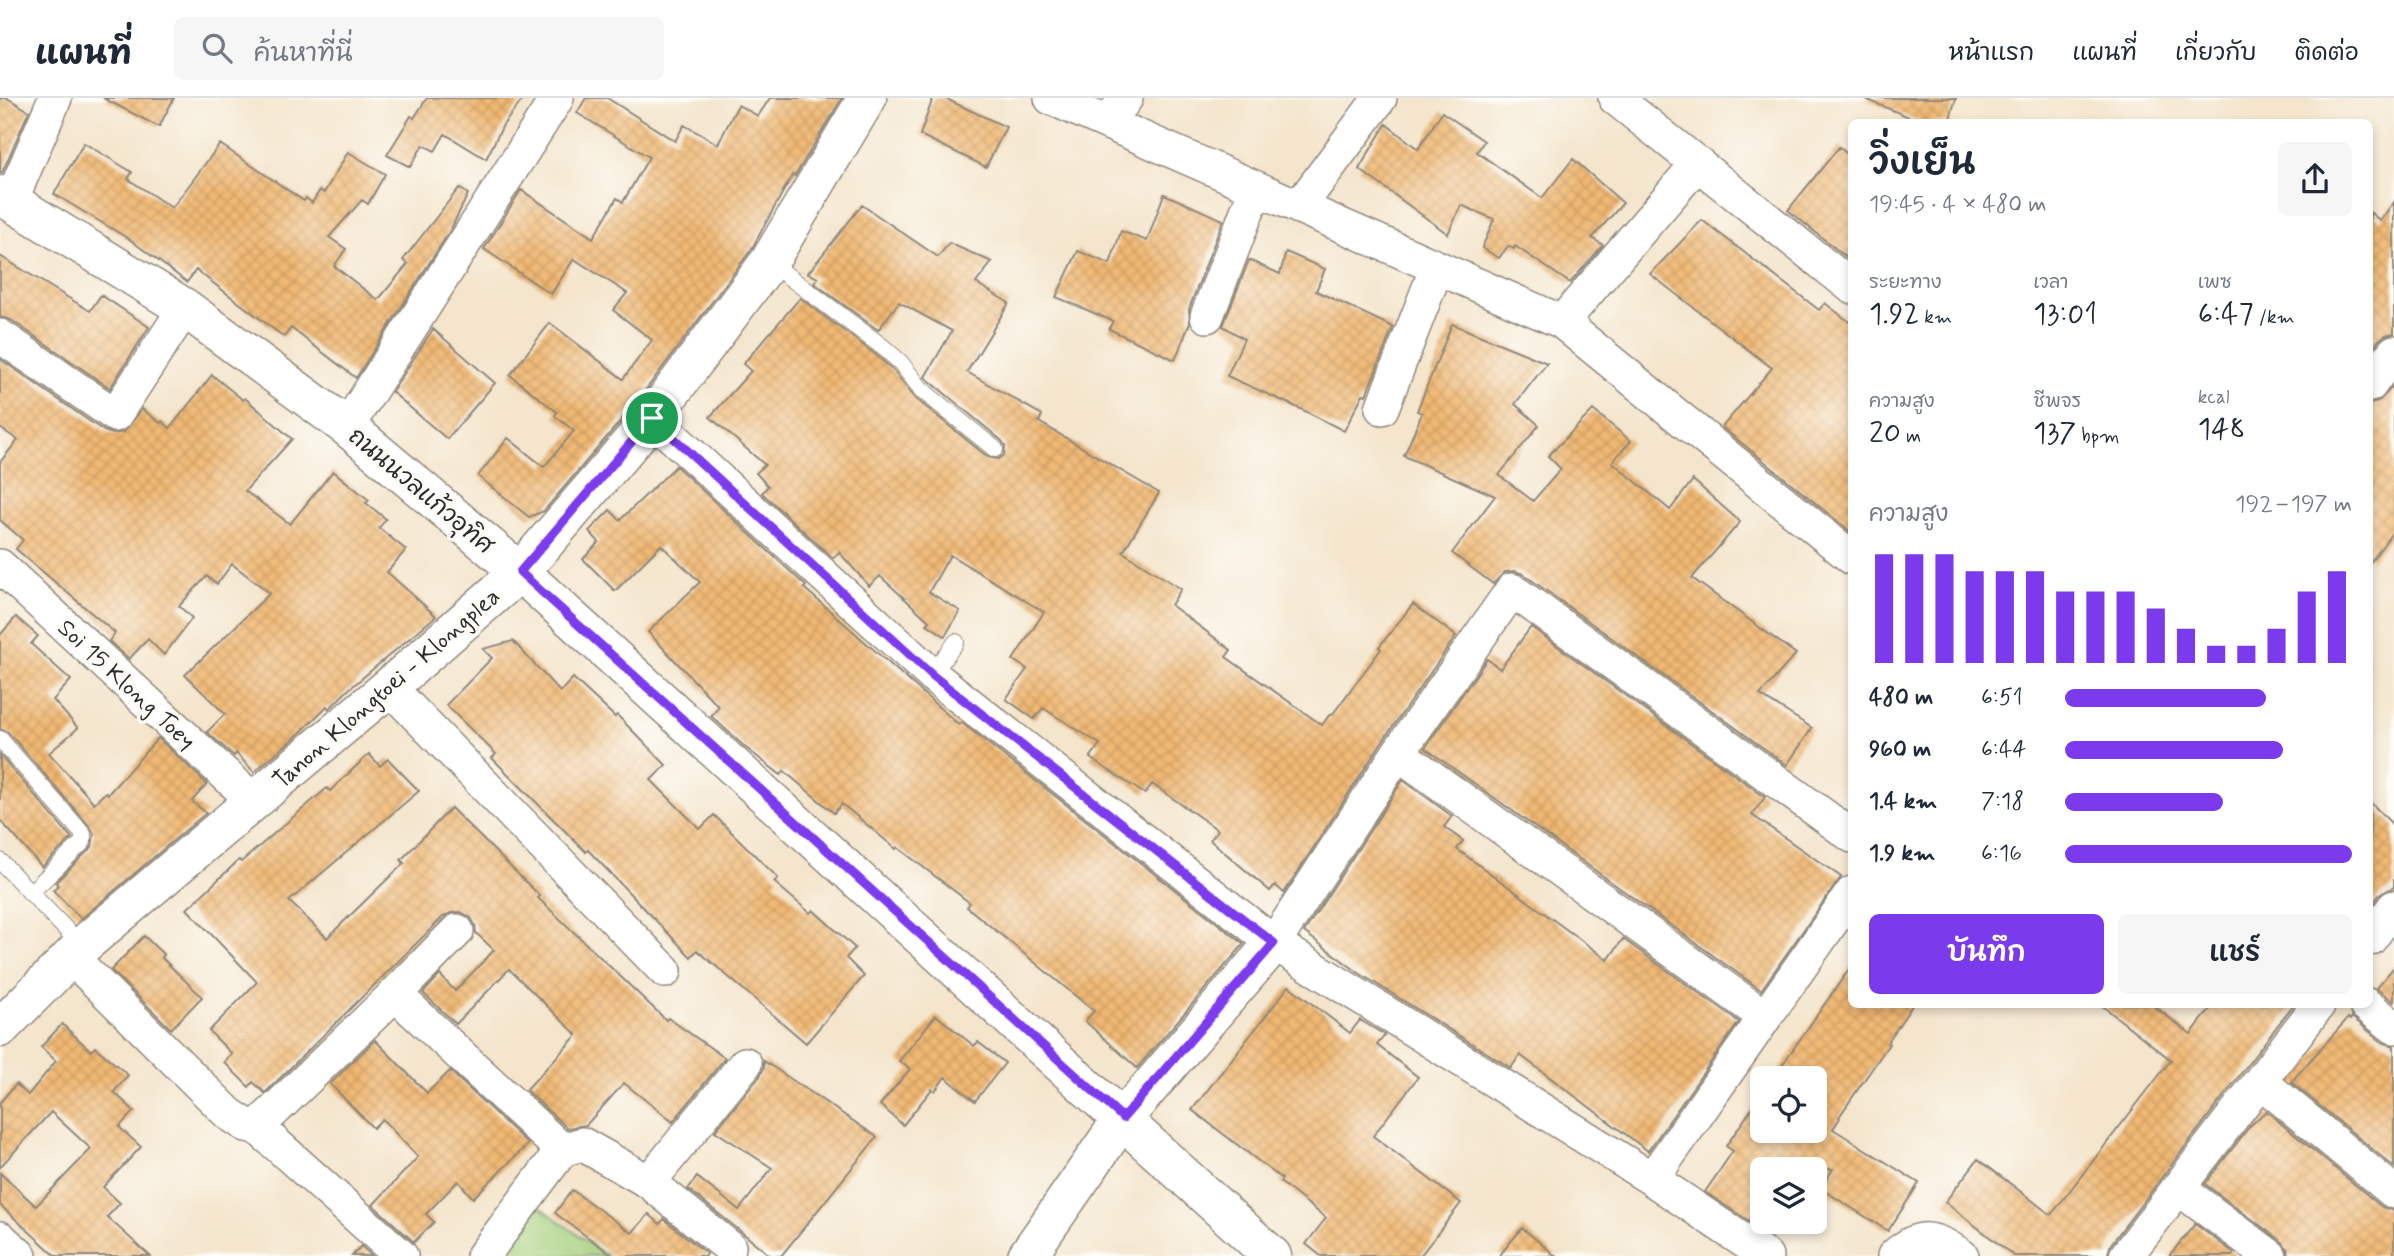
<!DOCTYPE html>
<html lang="th">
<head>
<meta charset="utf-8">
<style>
  :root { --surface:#fff; --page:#f6f6f7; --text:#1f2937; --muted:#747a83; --line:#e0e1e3; --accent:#7c3aed }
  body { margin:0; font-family:Mynerve,"Playpen Sans Thai",sans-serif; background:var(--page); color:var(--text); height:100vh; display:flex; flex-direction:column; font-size:26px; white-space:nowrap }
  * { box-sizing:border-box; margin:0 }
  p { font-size:23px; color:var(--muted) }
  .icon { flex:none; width:38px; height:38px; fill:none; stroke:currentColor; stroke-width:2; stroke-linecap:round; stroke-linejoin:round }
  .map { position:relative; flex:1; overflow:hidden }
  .sheet { position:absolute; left:1848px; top:21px; width:525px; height:889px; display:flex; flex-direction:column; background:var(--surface); border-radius:10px; box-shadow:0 4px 10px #0003 }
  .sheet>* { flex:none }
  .controls { position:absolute; left:1750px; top:968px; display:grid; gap:14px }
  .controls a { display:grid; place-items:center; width:77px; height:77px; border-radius:10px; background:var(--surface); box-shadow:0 4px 10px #0003; font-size:35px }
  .pin { position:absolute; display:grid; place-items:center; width:60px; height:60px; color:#fff; margin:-30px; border:4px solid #fff; border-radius:50%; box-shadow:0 2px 7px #0007 }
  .round { display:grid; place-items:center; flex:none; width:74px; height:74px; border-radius:10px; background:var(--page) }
  .head { display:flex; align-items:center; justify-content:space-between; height:119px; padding:0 21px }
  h1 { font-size:38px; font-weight:600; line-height:52px }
  .metrics { display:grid; grid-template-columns:repeat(3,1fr); gap:10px; height:119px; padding:7px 21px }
  .metrics div { display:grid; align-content:center }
  .metrics b { font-size:30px; font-weight:600 }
  .metrics small { font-size:19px; font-weight:400 }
  .metrics p { font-size:19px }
  .chart { height:196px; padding:14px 21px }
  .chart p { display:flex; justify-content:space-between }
  .chart svg { width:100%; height:126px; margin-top:7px; stroke:var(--accent); stroke-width:6 }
  .button { display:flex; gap:14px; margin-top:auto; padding:14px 21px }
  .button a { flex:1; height:80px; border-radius:10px; background:var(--accent); color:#fff; font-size:28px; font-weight:600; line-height:80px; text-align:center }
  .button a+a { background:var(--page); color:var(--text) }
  ul { padding:0 21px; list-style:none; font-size:23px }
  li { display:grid; grid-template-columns:112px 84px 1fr; align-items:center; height:52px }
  li i { height:18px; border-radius:9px; background:var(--accent) }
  header { display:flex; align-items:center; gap:42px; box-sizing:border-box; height:98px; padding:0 35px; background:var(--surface); border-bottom:2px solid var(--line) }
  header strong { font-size:33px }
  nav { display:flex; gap:38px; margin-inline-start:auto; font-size:24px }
  .search { width:490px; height:63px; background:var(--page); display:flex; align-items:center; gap:18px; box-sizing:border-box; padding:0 24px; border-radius:10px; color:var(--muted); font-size:26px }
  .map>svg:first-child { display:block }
  .grass { fill:#a4ce7a; stroke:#687c52; stroke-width:2 }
  .building { fill:url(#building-cross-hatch) }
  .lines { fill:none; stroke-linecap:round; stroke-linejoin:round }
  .service-casing { stroke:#90887c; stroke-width:18 }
  .minor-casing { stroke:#90887c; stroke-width:36 }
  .tertiary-casing { stroke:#90887c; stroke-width:41 }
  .service { stroke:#fff; stroke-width:16 }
  .minor { stroke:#fff; stroke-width:33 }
  .tertiary { stroke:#fff; stroke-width:38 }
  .route-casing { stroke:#fff; stroke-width:14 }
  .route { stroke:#7c3aed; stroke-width:9 }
  .labels { text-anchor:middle; stroke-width:7; stroke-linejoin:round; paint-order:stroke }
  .street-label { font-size:24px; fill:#2b2b2b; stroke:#fdfcf7 }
</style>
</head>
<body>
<header>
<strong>แผนที่</strong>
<div class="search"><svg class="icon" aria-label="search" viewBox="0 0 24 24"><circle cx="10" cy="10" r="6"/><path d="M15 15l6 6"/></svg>ค้นหาที่นี่</div>
<nav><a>หน้าแรก</a><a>แผนที่</a><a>เกี่ยวกับ</a><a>ติดต่อ</a></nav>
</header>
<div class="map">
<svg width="2394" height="1158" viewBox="0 0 2394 1158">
  <defs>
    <pattern id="building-cross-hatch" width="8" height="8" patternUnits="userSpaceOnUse" patternTransform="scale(1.75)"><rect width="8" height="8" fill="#f0b873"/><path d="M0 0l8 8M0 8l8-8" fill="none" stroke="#ce9e64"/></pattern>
  </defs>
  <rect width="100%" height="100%" fill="#fdfcf7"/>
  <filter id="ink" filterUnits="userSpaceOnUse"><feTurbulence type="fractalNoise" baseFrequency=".0143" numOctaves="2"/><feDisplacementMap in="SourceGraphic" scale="14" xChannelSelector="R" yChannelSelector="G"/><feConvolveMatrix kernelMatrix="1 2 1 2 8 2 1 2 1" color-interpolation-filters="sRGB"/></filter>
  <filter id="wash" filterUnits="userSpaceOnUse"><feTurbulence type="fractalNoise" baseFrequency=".00686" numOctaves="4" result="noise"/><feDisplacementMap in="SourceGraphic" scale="28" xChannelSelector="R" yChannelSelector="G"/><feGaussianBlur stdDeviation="1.57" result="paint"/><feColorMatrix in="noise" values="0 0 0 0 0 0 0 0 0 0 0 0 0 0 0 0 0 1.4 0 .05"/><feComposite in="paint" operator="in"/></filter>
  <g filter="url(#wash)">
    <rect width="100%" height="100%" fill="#f4e5cc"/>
    <path class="grass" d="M539,1108L607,1158H502Z"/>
    <g id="blocks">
      <path class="building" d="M0,0H7L29,13L2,75H0Z
        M103,0H174L159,29Z
        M427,0H524L503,27L486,61L445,36L435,53L423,47L410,69L387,57L411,18L414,20Z
        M586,0H607L675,43L684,27L718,46L738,7L758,18L770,0H842L795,78L793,77L785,90L751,152L635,306L544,413L529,419L478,378L508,340L544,369L574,333L555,318L557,314L510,277L550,225L623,281L652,242L613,212L627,195L574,161L551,196L484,151L521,92L593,140L617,100L623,104L649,59L577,15Z
        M933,0H944L1006,29L986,69L920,37Z
        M1863,0H1956L1949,24H1921Z
        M1442,14L1484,43L1477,54L1542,100L1573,61L1623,105L1592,140L1603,147L1570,185L1515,148L1514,151L1508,148L1499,160L1482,150L1494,121L1461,107L1448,136L1359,71L1386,26L1418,51Z
        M84,45L132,74L128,81L172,110L220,46L304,103L306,100L312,105L320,92L324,95L348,54L385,76L368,106L362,102L329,139L346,151L334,168L378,202L408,166L403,162L459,90L468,96L451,131L356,280L291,230L284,239L196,172L187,184L129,141L54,96Z
        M1839,49L1852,60V164L1788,112Z
        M1164,96L1223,122L1189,211L1190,225L1175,262L1109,231L1113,223L1056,199L1078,153L1110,166L1121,133L1147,143Z
        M2394,104V235L2386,237L2379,242L2370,255V114L2380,123Z
        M862,107L938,159L949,145L992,164L976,185L1009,205L967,274L1042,317L1039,324L1159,395L1123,454L1181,491L1171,507L1231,552L1226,559L1322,627L1330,616L1332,617L1381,551L1379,549L1413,506L1456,538L1382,644L1284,795L1275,787L1270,793L1210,742L1218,732L1152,686L1145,696L1090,660L1100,646L1043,610L1034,621L1006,601L1027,571L1013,562L1044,514L950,457L929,494L960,513L945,538L927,526L929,523L880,478L869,488L839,454L833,460L762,395L768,388L756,375L765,367L710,319L751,273L743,266L800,200L876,257L892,271L915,300L988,359L998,361L1004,357L1005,348L1002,343L925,279L952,233L899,204L878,232L814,185L818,180L808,175Z
        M1702,122L1819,212L1825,205L1852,226V435L1722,329L1772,270L1650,176Z
        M1286,154L1325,171L1316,193L1393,229L1366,297L1363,296L1344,333L1305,313L1227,278L1244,241L1223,228L1249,162L1280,176Z
        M0,158L90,213L101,197L149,229L110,290L11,222L0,219Z
        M1452,226L1547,265L1515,306L1539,327L1499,377L1533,403L1561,371L1548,358L1593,312L1631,343L1612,364L1670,412L1693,382L1740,424L1692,480L1796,556L1760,597L1812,630L1787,667L1523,476L1515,473L1505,474L1493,486L1452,455L1495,398L1404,358L1422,315L1417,313Z
        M433,231L495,285L447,341L392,294Z
        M0,261L104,333L113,336L124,334L142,311L160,325L162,323L170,330L212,277L243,302L245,300L292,341L245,393L290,426L333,373L369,402L366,405L386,421L379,430L406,452L387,474L436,518L348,592L329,611L327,608L299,636L254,674L236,655L234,658L207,634L225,616L185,577L270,495L232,466L217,486L207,478L179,508L192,520L164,557L148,541L129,561L109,543L115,535L16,451L23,442L0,422V364L18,342L0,330Z
        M2394,287V432L2370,465V306L2378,304Z
        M676,368L806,488L804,490L959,627L962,625L1244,846L1137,970L1085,923L1094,913L967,809L970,805L897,749L896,751L842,706L834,715L784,673L781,677L746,650L711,618L719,609L648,534L700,484L661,447L615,493L583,461L599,444L589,433L610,412L620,422Z
        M16,519L38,538L31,546L71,582L53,602L78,630L49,655L94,705L106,694L108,696L158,640L207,686L192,703L206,715L81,821L53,792L58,787L56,784L92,749L94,736L91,730L8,634L0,631V537Z
        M1531,529L1765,699L1752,717L1841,779L1761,892L1425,650L1487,561L1500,571Z
        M513,543L560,594L573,580L615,619L617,617L666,667L651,682L700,731L714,717L778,780L774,784L810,815L813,812L855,850L846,860L864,878L806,945L697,852L691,859L588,752L586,754L492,660L496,656L446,607L492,560L483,551Z
        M369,656L380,668L388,661L419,693L289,803L327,840L404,765L401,762L451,710L540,798L538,800L666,922L668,920L725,960L673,1024L624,985L586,1027L567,1030L526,992L577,937L509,871L456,926L423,895L440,877L455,893L494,852L476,835L475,827L471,820L461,814L451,815L443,819L265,995L253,984L249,989L224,964L232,956L209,933L257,884L187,811L239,762L241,764L327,690L330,693Z
        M0,657L72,740L42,769L0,722Z
        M1403,682L1452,718L1444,729L1463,743L1457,751L1608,862L1623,841L1739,924L1648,1053L1520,957L1511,970L1359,875L1304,834Z
        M2370,704L2394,728V789L2379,797L2370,810Z
        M144,838L164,857L162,860L202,899L171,931L111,872Z
        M1852,867V906H1913L1887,945L1889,946L1839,1019L1840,1020L1833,1031L1919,1085L1888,1133L1825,1093V1084L1833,1071H1762V1132L1705,1094L1733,1053L1726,1048L1762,996V1032H1815V980H1773Z
        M2394,869V904L2376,890Z
        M1289,888L1350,935L1360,922L1385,937L1377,947L1418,979L1373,1038L1461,1105L1420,1158H1321L1306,1146L1326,1120L1280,1084L1282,1081L1192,1012Z
        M2100,906H2151L2191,936L2214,906H2294L2111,1146L2107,1158H2014L1945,1104L1978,1061L2051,1117L2171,962Z
        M936,917L974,948L978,944L1005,965L975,1003L945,979L935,993L932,991L903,1027L880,1007L910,971L899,963Z
        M2352,919L2382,944L2394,948V1069L2291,984L2348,920L2350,922Z
        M62,926L91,953L95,949L128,977L114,994L134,1013L119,1029L141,1049L103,1089L120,1105L107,1119L150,1158H56L0,1107V1075L36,1108L91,1051L51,1014L0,1069V1004L16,986L28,997L56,963L41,949Z
        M375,942L427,995L450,973L528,1046L473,1100L458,1083L426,1116L434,1124L414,1144L373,1107L418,1059L382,1021L373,1030L330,986Z
        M764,963L877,1039L781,1158H771L688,1091L697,1079L739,1112L772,1070L715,1033L760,978L764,970Z
        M2266,1013L2382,1109L2394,1113V1158H2289L2287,1150L2281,1143L2205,1086L2250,1028Z
        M572,1092L632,1135L649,1116L660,1126L664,1121L707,1156L705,1158H611L612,1157L555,1115Z
        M2195,1126L2234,1155L2232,1158H2169Z
        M1522,1130L1556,1158H1499Z
        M361,1148L372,1158H352Z"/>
    </g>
  </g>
  <g filter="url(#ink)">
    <use href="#blocks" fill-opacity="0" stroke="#90887c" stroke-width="2"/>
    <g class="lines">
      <defs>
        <path id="service" d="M769,164L883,249L900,264L922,292L995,351
          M932,577L956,544
          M0,641L83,736V744L30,795
          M0,763L82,848"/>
        <path id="minor" d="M1051,0L1562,224L1852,460
          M1615,0L1852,189
          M1108,25L1126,0
          M11,103L55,0
          M1299,109L1380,0
          M1207,218L1256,90
          M1562,224L1698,65
          M0,238L115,317L185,210
          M2370,287L2394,254
          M1382,310L1437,169
          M652,320L932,577L1274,845L1652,1081L1766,1158
          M347,329L557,0
          M0,468L254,703
          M389,589L665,873
          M1398,655L1765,919
          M2370,841L2394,809
          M1274,845L1398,655L1512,492L1852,738
          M71,859L229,1016L246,1027L257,1029L395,896L562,1052
          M395,896L457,833
          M2365,906L2394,929
          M2260,983L2394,1094
          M257,1029L401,1158
          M562,1052L582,1046L649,1084L729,1149
          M1652,1081L1852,795
          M649,1084L745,966
          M2178,1090L2270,1158
          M0,1140L20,1158
          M483,1158L562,1052
          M1894,1158C1922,1134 1933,1139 1962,1158
          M2126,1158L2319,906"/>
        <path id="tertiary" d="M0,97L185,210L347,329L520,474L1272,1158
          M0,930L82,848L389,589L520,474L652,320L769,164L867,0
          M1027,1158L1123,1020L1274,845"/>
      </defs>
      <use href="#service" class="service-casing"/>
      <use href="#minor" class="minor-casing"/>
      <use href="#tertiary" class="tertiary-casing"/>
      <use href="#service" class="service"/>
      <use href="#minor" class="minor"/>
      <use href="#tertiary" class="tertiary"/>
    </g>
  </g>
  <g class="lines" filter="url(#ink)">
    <defs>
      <path id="route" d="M652,320L932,577L1274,845L1123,1020L520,474Z"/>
    </defs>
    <use href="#route" class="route-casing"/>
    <use href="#route" class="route"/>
  </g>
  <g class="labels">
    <g class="street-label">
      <text transform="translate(421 392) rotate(40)" y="8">ถนนนวลแก้วอุทิศ</text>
      <text transform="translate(127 586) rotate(43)" y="8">Soi 15 Klong Toey</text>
      <text transform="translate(386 590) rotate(-41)" y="8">Tanon Klongtoei - Klongplea</text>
    </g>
  </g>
</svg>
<div class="controls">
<a><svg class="icon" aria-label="locate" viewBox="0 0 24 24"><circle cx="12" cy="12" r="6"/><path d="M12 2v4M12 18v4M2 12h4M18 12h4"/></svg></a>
<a><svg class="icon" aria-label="layers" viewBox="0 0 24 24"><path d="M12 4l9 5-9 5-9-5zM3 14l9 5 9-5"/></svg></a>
</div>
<div class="pin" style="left:652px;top:320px;background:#1e9e55"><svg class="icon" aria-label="arrive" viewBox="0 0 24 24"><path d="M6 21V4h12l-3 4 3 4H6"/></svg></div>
<section class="sheet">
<div class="head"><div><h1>วิ่งเย็น</h1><p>19:45 · 4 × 480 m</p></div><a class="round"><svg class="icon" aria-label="share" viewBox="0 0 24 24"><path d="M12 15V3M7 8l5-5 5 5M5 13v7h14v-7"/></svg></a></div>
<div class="metrics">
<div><p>ระยะทาง</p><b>1.92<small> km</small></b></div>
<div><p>เวลา</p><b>13:01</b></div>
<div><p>เพซ</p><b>6:47<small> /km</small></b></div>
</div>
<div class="metrics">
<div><p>ความสูง</p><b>20<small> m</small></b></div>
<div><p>ชีพจร</p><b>137<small> bpm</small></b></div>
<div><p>kcal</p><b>148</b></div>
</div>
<div class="chart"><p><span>ความสูง</span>192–197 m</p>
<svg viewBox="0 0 160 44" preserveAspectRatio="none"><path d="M5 44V6M15 44V6M25 44V6M35 44V12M45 44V12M55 44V12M65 44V19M75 44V19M85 44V19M95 44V25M105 44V32M115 44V38M125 44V38M135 44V32M145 44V19M155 44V12"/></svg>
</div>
<ul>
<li><b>480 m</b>6:51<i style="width:70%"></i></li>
<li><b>960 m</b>6:44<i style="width:76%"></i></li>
<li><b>1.4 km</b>7:18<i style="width:55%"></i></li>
<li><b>1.9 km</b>6:16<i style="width:100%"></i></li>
</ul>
<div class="button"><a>บันทึก</a><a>แชร์</a></div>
</section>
</div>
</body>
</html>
